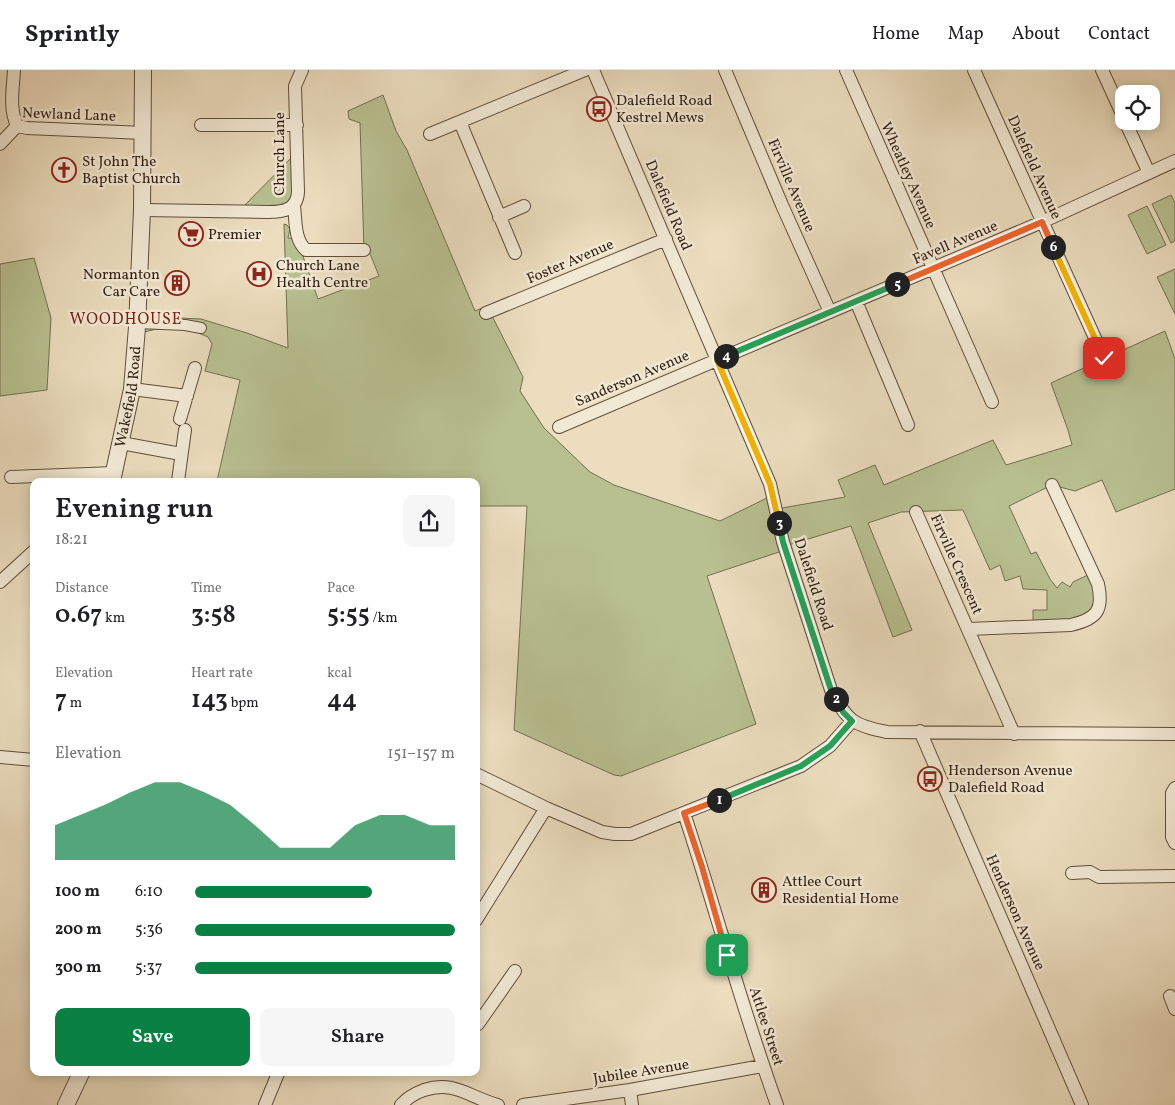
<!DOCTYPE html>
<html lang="en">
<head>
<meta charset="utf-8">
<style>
  :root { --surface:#fff; --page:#f6f6f6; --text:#202124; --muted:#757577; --line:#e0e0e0; --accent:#0b8043 }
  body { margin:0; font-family:Vollkorn,serif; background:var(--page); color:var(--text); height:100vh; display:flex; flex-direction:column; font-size:19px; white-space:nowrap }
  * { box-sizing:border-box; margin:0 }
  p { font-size:16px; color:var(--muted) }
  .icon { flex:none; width:28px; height:28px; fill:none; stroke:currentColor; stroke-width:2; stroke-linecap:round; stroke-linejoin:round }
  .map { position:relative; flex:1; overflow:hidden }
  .panel { position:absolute; left:30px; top:408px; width:450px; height:598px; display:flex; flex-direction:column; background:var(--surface); border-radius:10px; box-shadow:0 2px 12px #0003 }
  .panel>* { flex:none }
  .controls { position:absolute; left:1115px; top:15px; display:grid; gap:10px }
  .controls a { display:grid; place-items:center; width:45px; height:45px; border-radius:10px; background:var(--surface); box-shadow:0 2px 12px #0003; font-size:25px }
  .pin { position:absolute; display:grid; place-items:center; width:42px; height:42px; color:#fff; margin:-21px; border-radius:10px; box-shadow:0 2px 8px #0006 }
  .km { position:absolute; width:25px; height:25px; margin:-12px; border-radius:50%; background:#222; color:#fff; font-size:14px; line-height:25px; text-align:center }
  .round { display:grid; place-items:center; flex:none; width:52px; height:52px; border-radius:10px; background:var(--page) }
  .headline { display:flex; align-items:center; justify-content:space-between; height:85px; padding:0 25px }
  h1 { font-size:28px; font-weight:600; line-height:38px }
  .stats { display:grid; grid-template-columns:repeat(3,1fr); gap:8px; height:85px; padding:5px 25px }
  .stats div { display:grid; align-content:center }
  .stats b { font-size:25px; font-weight:600 }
  .stats small { font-size:14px; font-weight:400 }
  .stats p { font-size:14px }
  .chart { height:140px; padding:10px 25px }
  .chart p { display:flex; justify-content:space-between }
  .chart svg { width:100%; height:90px; margin-top:5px; fill:var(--accent); opacity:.7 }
  .button { display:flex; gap:10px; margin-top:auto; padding:10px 25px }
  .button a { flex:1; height:58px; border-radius:10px; background:var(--accent); color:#fff; font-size:20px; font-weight:600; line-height:58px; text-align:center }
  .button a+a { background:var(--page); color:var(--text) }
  ul { padding:0 25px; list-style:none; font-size:16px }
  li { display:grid; grid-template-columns:80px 60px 1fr; align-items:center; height:38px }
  li i { height:12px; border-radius:6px; background:var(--accent) }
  header { display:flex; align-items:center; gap:30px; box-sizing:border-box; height:70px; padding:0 25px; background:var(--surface); border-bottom:1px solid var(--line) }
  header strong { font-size:24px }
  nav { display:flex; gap:28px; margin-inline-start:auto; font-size:18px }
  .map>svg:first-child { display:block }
  .green { fill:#b8c091; stroke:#746f50 }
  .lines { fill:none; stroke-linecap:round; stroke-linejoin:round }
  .pedestrian-casing { stroke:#604e3c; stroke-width:12 }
  .minor-casing { stroke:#604e3c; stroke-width:14 }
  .tertiary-casing { stroke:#604e3c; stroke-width:18 }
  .pedestrian { stroke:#f2e9d5; stroke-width:10 }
  .minor { stroke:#f2e9d5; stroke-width:12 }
  .tertiary { stroke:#f2e9d5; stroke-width:16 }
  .split-1-casing { stroke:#fff; stroke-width:10 }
  .split-2-casing { stroke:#fff; stroke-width:10 }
  .split-3-casing { stroke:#fff; stroke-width:10 }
  .split-4-casing { stroke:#fff; stroke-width:10 }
  .split-5-casing { stroke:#fff; stroke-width:10 }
  .split-6-casing { stroke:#fff; stroke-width:10 }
  .split-7-casing { stroke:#fff; stroke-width:10 }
  .split-1 { stroke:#f0652b; stroke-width:6 }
  .split-2 { stroke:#22a559; stroke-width:6 }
  .split-3 { stroke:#22a559; stroke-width:6 }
  .split-4 { stroke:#f5b400; stroke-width:6 }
  .split-5 { stroke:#22a559; stroke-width:6 }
  .split-6 { stroke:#f0652b; stroke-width:6 }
  .split-7 { stroke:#f5b400; stroke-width:6 }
  .labels { text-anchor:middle; stroke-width:5; stroke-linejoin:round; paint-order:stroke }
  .poi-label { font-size:15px; fill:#311e10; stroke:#f2e9d5; text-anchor:start }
  .street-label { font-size:15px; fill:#311e10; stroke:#f2e9d5 }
  .neighbourhood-label { font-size:16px; letter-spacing:1px; fill:#7a1f14; stroke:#f2e9d5 }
</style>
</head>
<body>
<header>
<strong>Sprintly</strong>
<nav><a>Home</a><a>Map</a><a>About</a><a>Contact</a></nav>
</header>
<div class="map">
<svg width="1175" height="1035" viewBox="0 0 1175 1035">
  <rect width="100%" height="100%" fill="#ebddbe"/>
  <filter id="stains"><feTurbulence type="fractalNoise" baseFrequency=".004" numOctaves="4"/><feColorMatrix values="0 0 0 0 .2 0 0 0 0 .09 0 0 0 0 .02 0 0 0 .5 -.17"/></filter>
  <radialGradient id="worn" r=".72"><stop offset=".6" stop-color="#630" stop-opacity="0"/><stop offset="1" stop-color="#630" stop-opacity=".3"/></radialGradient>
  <path class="green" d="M383,25L396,61L407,80L475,241L487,236L523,307L520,321L544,358L590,402L614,415L720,451L773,425L776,439L845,427L838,410L875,395L884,415L993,370L1006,395L1072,375L1068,360L1051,313L1165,261L1175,289V419L1116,442L1102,410L1075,421L1052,415L1009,436L1031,484L1036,482L1050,509L1057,518L1062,512L1070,517L1073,512L1092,503L1098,514L1094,546L1033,556V540H1047V520L1023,519L1020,506L1005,511L1000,495L990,500L963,440L901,442L868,453L912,560L893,567L851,456L785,476V480L707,506L756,654L621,706L614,705L514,660L527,436H476V411H217L240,310L205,301L212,274L208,267L189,259L160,258L137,264L138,246L201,249L247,263L288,278L284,154L287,155L290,159L288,168L297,169L318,229L379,206L369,181L364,180L360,53L349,49L348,41Z
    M297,82L294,136L239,141Z
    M1171,125L1175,133V171L1171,173L1152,134Z
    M1147,136L1166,175L1147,184L1128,145Z
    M34,188L51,248L47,320L0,326V194Z
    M1175,199V244L1157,207Z"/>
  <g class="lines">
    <defs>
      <path id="pedestrian" d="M138,253L185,255L201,258"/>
      <path id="minor" d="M14,0C13,19 9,38 17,56
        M593,0L770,414L783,472L831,620C846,650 854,656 887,662L1175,664
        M725,0L782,135L830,242
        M846,0L992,332
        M974,0L1104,288
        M1102,0L1124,48
        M1125,51L1149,103
        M460,52L515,183
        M201,55H297
        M430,64L585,0
        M0,74L17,56L27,58L144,63
        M294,136C296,151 294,169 306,180H364
        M142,140L268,142C283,142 297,140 298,122L295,16L302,0
        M499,147L524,136
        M856,231L908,355
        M486,243L666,169
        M132,319L187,326
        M180,349L195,298
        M559,357L1042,152L1175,91
        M121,373L181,384
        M11,407L114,403
        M178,411L185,360
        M916,442L1014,664
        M0,512L34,481
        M968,559L1071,555C1096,549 1104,541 1098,514L1052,415
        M920,661L1082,1035
        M0,687L34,690
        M476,704L546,738L602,762L615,764H631L801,696L830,676L852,651
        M1175,718L1172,723V767L1175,773
        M684,743C716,840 742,939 777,1035
        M1072,803L1090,802L1099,807L1175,806
        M476,850L546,738
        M1170,926L1175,939
        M476,948L478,954L515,901
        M630,1020L632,1035
        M265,1035L279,1001
        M401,1035C407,1028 416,1023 424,1020C455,1010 470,1028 498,1035
        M523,1035L630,1020L762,996"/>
      <g id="tertiary">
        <path id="s1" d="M112,411L132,319L137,257L142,140L143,0"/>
        <path d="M66,1035L82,1001"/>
      </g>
    </defs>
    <use href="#pedestrian" class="pedestrian-casing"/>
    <use href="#minor" class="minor-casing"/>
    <use href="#tertiary" class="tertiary-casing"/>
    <use href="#pedestrian" class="pedestrian"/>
    <use href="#minor" class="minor"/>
    <use href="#tertiary" class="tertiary"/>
  </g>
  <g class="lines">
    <defs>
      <path id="split-1" d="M719,730L684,743L702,797L727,885"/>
      <path id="split-2" d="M719,730L801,696L830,676L852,651L843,642L836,629"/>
      <path id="split-3" d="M779,453L783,472L831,620L836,629"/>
      <path id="split-4" d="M726,286L717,290L770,414L779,453"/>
      <path id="split-5" d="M726,286L897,214"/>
      <path id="split-6" d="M897,214L1042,152L1053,177"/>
      <path id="split-7" d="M1053,177L1104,288"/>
    </defs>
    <use href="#split-1" class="split-1-casing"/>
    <use href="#split-2" class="split-2-casing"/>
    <use href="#split-3" class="split-3-casing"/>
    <use href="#split-4" class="split-4-casing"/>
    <use href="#split-5" class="split-5-casing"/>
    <use href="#split-6" class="split-6-casing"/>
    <use href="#split-7" class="split-7-casing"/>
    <use href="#split-1" class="split-1"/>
    <use href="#split-2" class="split-2"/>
    <use href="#split-3" class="split-3"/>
    <use href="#split-4" class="split-4"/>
    <use href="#split-5" class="split-5"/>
    <use href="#split-6" class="split-6"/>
    <use href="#split-7" class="split-7"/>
  </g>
  <defs>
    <symbol id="bus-ring" viewBox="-11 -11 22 22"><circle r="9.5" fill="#f2e9d5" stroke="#8f2418" stroke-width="1.5"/><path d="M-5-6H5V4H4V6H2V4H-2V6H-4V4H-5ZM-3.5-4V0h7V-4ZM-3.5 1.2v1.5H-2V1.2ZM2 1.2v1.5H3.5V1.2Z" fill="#8f2418"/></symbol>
    <symbol id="church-ring" viewBox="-11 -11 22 22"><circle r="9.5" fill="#f2e9d5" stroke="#8f2418" stroke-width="1.5"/><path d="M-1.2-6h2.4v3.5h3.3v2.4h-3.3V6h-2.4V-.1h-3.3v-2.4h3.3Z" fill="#8f2418"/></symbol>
    <symbol id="supermarket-ring" viewBox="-11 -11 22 22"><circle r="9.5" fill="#f2e9d5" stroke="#8f2418" stroke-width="1.5"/><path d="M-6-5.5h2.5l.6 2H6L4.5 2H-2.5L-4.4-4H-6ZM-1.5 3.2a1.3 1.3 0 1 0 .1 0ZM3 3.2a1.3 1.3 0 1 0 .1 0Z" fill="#8f2418"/></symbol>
    <symbol id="hospital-ring" viewBox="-11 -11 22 22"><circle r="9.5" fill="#f2e9d5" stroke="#8f2418" stroke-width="1.5"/><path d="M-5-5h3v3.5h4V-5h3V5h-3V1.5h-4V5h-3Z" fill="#8f2418"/></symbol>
    <symbol id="building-ring" viewBox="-11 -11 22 22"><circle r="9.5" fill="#f2e9d5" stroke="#8f2418" stroke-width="1.5"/><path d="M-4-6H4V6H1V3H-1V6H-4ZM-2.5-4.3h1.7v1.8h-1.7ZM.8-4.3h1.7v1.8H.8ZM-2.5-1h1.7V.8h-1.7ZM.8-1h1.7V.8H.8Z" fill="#8f2418"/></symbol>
  </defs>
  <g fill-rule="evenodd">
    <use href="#bus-ring" x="585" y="25" width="28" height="28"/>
    <use href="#church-ring" x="50" y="86" width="28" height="28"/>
    <use href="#supermarket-ring" x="177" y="150" width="28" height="28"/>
    <use href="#hospital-ring" x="245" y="190" width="28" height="28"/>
    <use href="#building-ring" x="163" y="199" width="28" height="28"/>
    <use href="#bus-ring" x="916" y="695" width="28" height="28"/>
    <use href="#building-ring" x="750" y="806" width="28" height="28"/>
  </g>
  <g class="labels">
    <g class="poi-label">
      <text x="616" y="35">Dalefield Road<tspan x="616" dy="17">Kestrel Mews</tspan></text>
      <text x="82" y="96">St John The<tspan x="82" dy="17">Baptist Church</tspan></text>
      <text x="208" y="169">Premier</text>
      <text x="276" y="200">Church Lane<tspan x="276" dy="17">Health Centre</tspan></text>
      <text x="160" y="209" text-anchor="end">Normanton<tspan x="160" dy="17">Car Care</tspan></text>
      <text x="948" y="705">Henderson Avenue<tspan x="948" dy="17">Dalefield Road</tspan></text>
      <text x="782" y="816">Attlee Court<tspan x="782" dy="17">Residential Home</tspan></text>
    </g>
    <g class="street-label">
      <text transform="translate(69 44) rotate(2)" y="5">Newland Lane</text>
      <text transform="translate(279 84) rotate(-90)" y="5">Church Lane</text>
      <text transform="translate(1035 97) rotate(66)" y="5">Dalefield Avenue</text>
      <text transform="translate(909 105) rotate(66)" y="5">Wheatley Avenue</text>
      <text transform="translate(792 115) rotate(67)" y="5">Firville Avenue</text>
      <text transform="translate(669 135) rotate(67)" y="5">Dalefield Road</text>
      <text transform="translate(955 172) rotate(-23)" y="5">Favell Avenue</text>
      <text transform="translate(570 191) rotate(-23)" y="5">Foster Avenue</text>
      <text transform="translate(632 308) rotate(-23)" y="5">Sanderson Avenue</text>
      <text dy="5" stroke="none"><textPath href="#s1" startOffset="86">Wakefield Road</textPath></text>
      <text transform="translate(957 494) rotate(66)" y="5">Firville Crescent</text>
      <text transform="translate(814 514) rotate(72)" y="5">Dalefield Road</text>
      <text transform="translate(1016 842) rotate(66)" y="5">Henderson Avenue</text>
      <text transform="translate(767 956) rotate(72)" y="5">Attlee Street</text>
      <text transform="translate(641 1001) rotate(-9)" y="5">Jubilee Avenue</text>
    </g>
    <g class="neighbourhood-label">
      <text x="126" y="254">WOODHOUSE</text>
    </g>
  </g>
  <rect width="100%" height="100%" filter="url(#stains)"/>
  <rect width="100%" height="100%" fill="url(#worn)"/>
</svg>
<div class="controls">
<a><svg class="icon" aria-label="locate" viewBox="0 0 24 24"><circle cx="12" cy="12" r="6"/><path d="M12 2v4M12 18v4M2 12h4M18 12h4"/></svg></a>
</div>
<div class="pin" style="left:727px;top:885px;background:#1e9e55"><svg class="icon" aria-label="arrive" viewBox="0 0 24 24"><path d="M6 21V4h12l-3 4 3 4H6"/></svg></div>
<div class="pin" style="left:1104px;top:288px;background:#d93025"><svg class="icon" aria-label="check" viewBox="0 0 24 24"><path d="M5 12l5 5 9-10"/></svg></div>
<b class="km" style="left:719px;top:730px">1</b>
<b class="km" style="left:836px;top:629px">2</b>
<b class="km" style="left:779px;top:453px">3</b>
<b class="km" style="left:726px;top:286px">4</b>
<b class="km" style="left:897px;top:214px">5</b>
<b class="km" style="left:1053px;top:177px">6</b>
<section class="panel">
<div class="headline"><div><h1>Evening run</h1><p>18:21</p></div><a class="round"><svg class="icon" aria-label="share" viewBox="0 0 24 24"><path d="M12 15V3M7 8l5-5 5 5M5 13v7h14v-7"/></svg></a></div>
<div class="stats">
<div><p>Distance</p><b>0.67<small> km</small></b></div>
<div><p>Time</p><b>3:58</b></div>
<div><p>Pace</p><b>5:55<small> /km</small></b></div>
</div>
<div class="stats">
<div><p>Elevation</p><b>7<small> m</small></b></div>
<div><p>Heart rate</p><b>143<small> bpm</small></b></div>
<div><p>kcal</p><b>44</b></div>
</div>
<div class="chart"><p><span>Elevation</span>151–157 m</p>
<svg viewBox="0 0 160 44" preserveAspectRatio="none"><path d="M0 44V27L10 22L20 17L30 11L40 6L50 6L60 11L70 17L80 27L90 38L100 38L110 38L120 27L130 22L140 22L150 27L160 27V44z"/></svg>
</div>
<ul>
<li><b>100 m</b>6:10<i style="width:68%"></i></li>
<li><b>200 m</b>5:36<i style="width:100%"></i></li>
<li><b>300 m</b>5:37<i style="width:99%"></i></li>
</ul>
<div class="button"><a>Save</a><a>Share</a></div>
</section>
</div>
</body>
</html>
